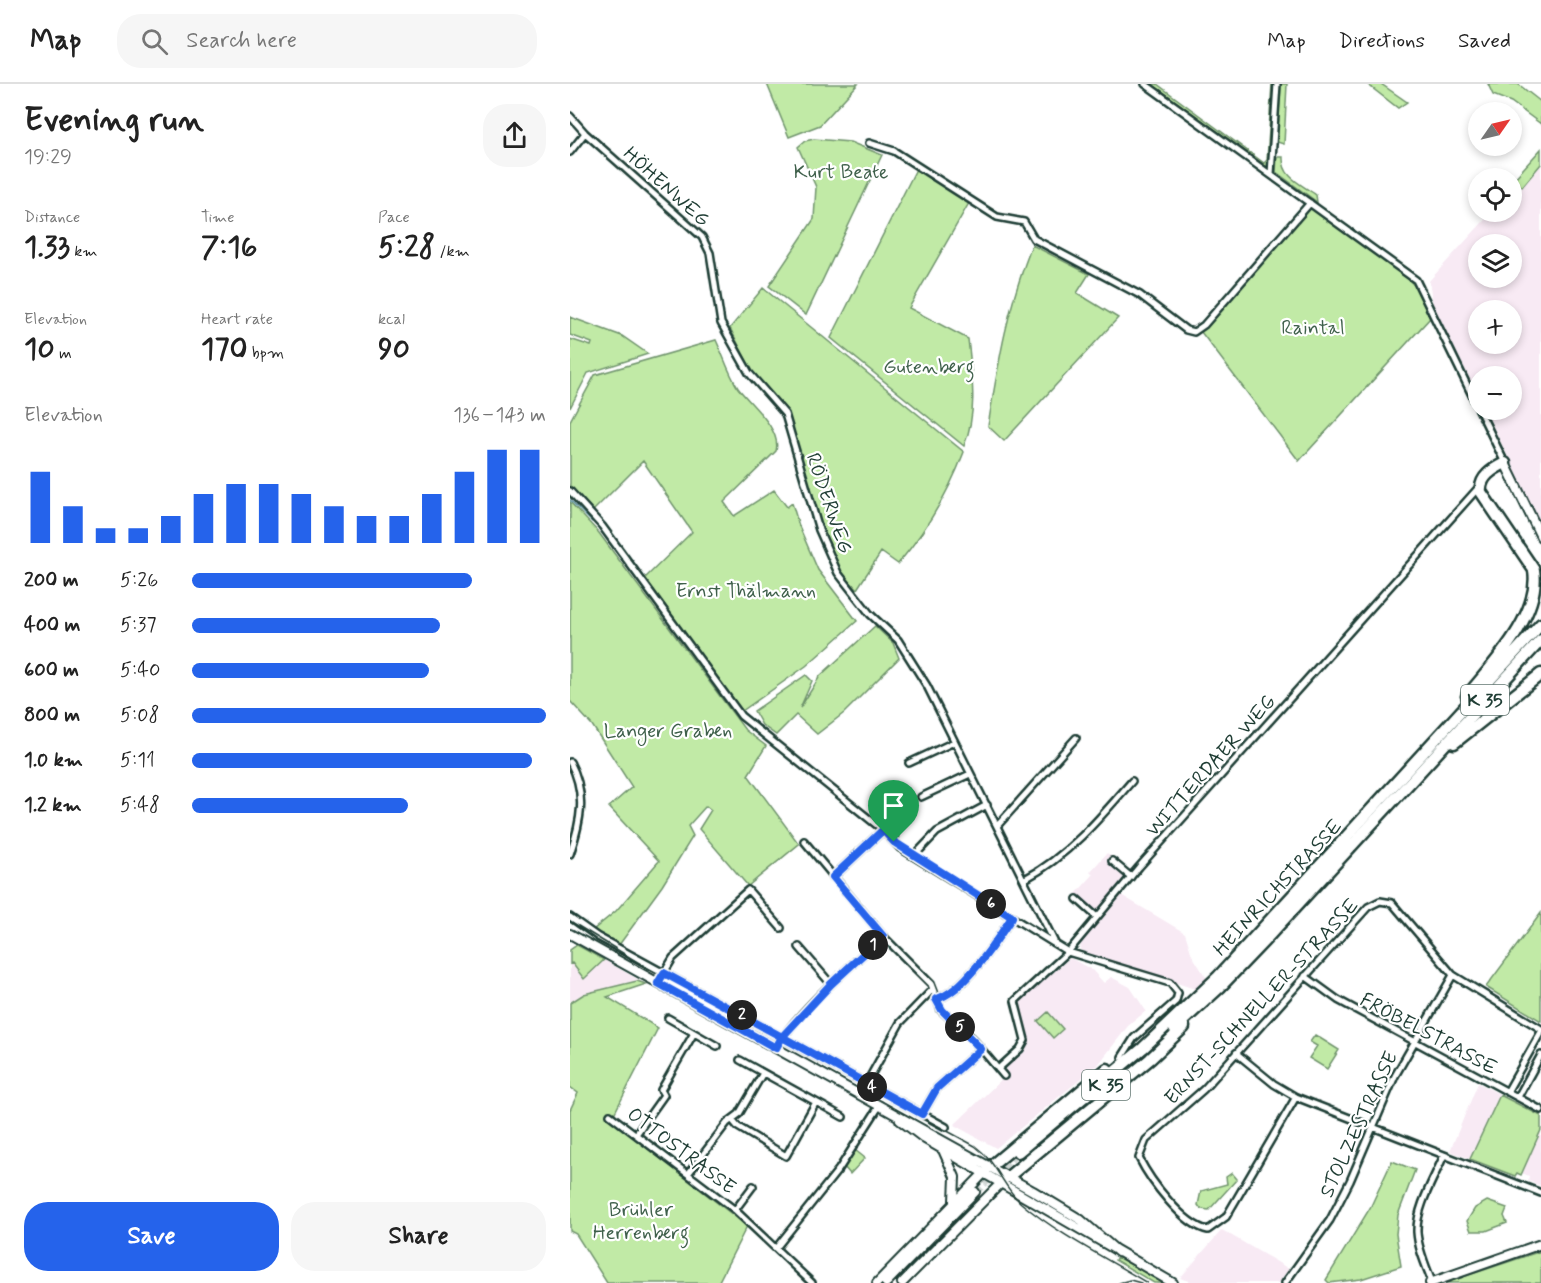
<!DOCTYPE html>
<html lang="en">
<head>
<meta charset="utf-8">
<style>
  :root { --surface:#fff; --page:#f6f6f6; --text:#222; --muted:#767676; --line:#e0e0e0; --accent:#2563eb }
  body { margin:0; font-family:Mynerve,sans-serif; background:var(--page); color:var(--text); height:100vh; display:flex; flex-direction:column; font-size:22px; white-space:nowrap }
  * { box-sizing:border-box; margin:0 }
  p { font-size:20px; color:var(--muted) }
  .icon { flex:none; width:33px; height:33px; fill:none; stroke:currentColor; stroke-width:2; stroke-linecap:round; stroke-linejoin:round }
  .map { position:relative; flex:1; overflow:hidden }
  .drawer { display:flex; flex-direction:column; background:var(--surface); width:570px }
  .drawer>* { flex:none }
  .needle { width:39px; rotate:56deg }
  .tools { position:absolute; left:898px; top:18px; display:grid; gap:12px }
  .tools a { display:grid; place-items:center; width:54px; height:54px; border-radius:50%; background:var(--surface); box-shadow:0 3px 9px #0003; font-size:30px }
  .pin { position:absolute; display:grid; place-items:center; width:51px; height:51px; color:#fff; margin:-62px -26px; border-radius:50% 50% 50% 0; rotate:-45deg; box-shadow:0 0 6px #0007 }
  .pin .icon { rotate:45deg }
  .km { position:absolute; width:30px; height:30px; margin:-15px; border-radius:50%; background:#222; color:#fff; font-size:16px; line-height:30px; text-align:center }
  .round { display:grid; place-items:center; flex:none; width:63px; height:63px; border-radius:24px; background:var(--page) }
  .head { display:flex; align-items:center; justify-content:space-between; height:102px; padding:0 24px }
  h1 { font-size:33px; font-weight:700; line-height:45px }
  .figures { display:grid; grid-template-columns:repeat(3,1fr); gap:9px; height:102px; padding:6px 24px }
  .figures div { display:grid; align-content:center }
  .figures b { font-size:30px; font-weight:700 }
  .figures small { font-size:16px; font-weight:400 }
  .figures p { font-size:16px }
  .chart { height:168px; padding:12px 24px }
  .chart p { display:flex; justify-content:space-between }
  .chart svg { width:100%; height:108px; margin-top:6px; stroke:var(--accent); stroke-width:6 }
  .primary-button { display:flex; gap:12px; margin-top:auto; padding:12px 24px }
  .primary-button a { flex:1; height:69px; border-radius:24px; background:var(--accent); color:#fff; font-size:24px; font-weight:700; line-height:69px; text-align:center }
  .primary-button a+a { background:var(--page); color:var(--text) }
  ul { padding:0 24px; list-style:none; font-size:20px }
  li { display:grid; grid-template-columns:96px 72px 1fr; align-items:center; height:45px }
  li i { height:15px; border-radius:8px; background:var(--accent) }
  header { display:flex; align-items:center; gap:36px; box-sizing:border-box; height:84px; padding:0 30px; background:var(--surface); border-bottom:2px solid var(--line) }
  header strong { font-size:28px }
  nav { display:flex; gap:33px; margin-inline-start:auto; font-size:21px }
  .search { width:420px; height:54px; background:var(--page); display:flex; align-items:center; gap:15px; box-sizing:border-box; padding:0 21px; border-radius:24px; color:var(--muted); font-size:22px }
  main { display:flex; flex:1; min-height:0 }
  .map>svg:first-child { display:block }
  .built { fill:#f8eaf4; fill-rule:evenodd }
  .green { fill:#c1eaa6; stroke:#70946d; stroke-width:1.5 }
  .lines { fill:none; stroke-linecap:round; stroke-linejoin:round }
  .stream { stroke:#6599a8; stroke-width:1.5 }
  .secondary-tunnel { stroke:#d2d8d6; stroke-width:8; stroke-dasharray:8 4; stroke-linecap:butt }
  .street-casing { stroke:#1f3d34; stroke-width:10 }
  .secondary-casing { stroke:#1f3d34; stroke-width:12 }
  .highway-casing { stroke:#1f3d34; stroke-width:15 }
  .street { stroke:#fff; stroke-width:5 }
  .secondary { stroke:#fff; stroke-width:8 }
  .highway { stroke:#fff; stroke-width:10 }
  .tram { stroke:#1f3d34; stroke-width:1.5 }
  .route-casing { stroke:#fff; stroke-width:12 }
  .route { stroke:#2563eb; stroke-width:8 }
  .labels { text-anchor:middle; stroke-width:4.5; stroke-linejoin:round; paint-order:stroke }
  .shield { fill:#fff; stroke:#627771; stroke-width:1.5 }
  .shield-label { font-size:18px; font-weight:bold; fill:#1f3d34 }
  .park-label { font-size:20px; fill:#3f604b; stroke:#fff }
  .street-label { font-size:20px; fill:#1f3d34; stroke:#fff }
</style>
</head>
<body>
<header>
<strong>Map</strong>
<div class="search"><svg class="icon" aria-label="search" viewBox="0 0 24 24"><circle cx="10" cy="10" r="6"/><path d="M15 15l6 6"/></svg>Search here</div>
<nav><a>Map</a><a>Directions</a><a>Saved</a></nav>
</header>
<main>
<section class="drawer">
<div class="head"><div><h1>Evening run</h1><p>19:29</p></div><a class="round"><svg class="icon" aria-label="share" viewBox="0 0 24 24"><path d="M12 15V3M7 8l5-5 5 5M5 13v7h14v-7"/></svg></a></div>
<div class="figures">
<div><p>Distance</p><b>1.33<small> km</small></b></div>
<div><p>Time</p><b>7:16</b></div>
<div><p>Pace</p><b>5:28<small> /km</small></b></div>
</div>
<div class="figures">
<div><p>Elevation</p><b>10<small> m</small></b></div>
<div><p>Heart rate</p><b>170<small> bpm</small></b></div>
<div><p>kcal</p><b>90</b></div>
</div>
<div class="chart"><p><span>Elevation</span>136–143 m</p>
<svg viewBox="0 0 160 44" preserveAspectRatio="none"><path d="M5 44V15M15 44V29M25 44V38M35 44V38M45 44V33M55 44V24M65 44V20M75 44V20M85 44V24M95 44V29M105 44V33M115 44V33M125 44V24M135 44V15M145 44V6M155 44V6"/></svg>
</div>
<ul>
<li><b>200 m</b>5:26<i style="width:79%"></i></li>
<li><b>400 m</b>5:37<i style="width:70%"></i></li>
<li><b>600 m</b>5:40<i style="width:67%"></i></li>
<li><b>800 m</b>5:08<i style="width:100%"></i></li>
<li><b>1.0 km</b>5:11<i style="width:96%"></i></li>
<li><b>1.2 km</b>5:48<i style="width:61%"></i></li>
</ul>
<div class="primary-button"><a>Save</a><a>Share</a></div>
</section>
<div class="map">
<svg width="971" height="1199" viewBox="0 0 971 1199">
  <rect width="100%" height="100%" fill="#fff"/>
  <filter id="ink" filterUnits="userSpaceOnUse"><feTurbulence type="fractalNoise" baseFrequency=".0167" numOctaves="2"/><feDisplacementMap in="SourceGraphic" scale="12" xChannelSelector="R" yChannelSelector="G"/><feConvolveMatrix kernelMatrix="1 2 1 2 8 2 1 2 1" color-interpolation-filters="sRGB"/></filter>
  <g filter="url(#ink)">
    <path class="built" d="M971,70V441L915,326H942V292H909V314L863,221L859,197L922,128H942V104ZM909,160H942V194H909ZM909,226H942V260H909Z
      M537,769L560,790L523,832L502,814L523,791L520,788Z
      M551,811L615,849L622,871L637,895L625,905L511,867L510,858Z
      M500,874L522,886L534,899L541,893L560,903L576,927L558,942L528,981L426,1064L384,1041L436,991L435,983L457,961L458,956L449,918Z
      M34,876L76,900L67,897L14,910L0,919V880L2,879L14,894Z
      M908,999L971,1032V1102L958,1097L959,1092L952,1089H947L945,1092L880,1067Z
      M652,1146L719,1185L708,1199H624L610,1194Z"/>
    <path class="green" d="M197,0H288L250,41L219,53Z
      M582,0H587L694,79L697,76L702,0H705L698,84Z
      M711,0H717L714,60L707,58Z
      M797,0H811L837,18L828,24Z
      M918,0H948L971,18V40L941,18L923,11Z
      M244,55L280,58L312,71L236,231L199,202L244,135L246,103L228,63L235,57Z
      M971,65V80L952,103L944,95Z
      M707,73H713C712,93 731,100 746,111L747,118L706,88Z
      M346,85L399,119L339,224L398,255C402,292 408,327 394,362L261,254Z
      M740,123L835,192L846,203L860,234L729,377L631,248Z
      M462,161L519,190L507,209L548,234L434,357L418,342C429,275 437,225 462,161Z
      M193,204L394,368C378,411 357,445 328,480L311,468L287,505L271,488L251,442L217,329L185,293L160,244Z
      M0,233L52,252L78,270L18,289L0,324V255L21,262L22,259L0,251Z
      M146,256C153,271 159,290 168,304C180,320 212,345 206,367L154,418L164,432L204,406L217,423L222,419L229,442L248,486L287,537L236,582L172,627L75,494L122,448L73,377L23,427L0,402V337L25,291Z
      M0,418L29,449L175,646L196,662L178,691L229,760L178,802L129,745L141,726L136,722L118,742L123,752L92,802L49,861L23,846L46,827L89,777L39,723L62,703L22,641L0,617Z
      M305,542L323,559L329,574L274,629L247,650L226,631L206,651L192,641L184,627L236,591L242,597L230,624L250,592Z
      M971,829V937L916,903Z
      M7,861L34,876L14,895L2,879L0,880V866Z
      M67,897L76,900L37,913L88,944L41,1036L177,1142L148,1199H37L6,1150L0,1147V1026L8,1009L0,1003V919L14,910Z
      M478,928L493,945L483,954L468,937Z
      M745,951L769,966L757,985L739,974L747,962L740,958Z
      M930,1011L971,1032V1046L951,1091L947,1089L945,1092L900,1075Z
      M285,1066L295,1074L280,1090L274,1083Z
      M822,1077L845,1086L828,1131L826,1150L831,1182L791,1195L759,1199L756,1196L800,1124Z
      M662,1089L667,1095L639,1126L631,1125L628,1121L631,1107L657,1100L656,1093Z
      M917,1117L937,1124L934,1132L937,1139L916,1147H901L897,1137L905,1124Z
      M971,1167V1199H875Z
      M547,1173L594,1199H584L545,1176Z"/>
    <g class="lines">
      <path class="stream" d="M581,0L697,84
        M705,90L847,193
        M0,416L22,438"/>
      <path class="secondary-tunnel" d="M405,1108L448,1068"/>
      <defs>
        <path id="street" d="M575,0L846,196L935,379
          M0,32L15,49L132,153L140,169L151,239L179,289L215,330L249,446L268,489L300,530L328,556L357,602L485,859
          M299,59L324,67L427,133L454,138L464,155L570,211L616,246L624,248L634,241L740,119
          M0,68L15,49
          M701,90L707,0
          M0,407L32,442L171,632L313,746L330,764L498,868L600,899L608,909L606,917L564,954L552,973
          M0,678C17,710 11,737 0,770
          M339,679L384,658
          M351,713L400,690
          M428,741L506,654
          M234,757L313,852L361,900L371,926L401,953L434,992
          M324,757L326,709
          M344,772L367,748L417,721
          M542,777L561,793
          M263,793L313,746
          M455,795C498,772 531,733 562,697
          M507,815L527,833
          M0,833L28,853L376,1043
          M229,863L261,900
          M735,892L768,916L971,1026
          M88,899L103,874L178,806L211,844
          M366,915C393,909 427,856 442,833
          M98,934L147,962
          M206,964C231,923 278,885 313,852
          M666,969L704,1000L726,1013L971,1109
          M170,976L273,1033
          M428,985L450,965L455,956L445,917L498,868L569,783L910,402
          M296,1000L330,939L362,906
          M937,1008L971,948
          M726,1013L656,1133L638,1146C613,1141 580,1096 569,1074L576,1056L634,1005L798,823L810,817L822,819L883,891L971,945
          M948,1013L971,971
          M352,1030L367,1004L411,965
          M40,1031L165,1126L242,1199
          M163,1037L168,1043L216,1072L246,1018
          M67,1049L94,1011L91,1006L124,949
          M118,1090L157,1039L169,1030L193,989
          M165,1126L183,1102
          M206,1164L269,1085L310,1021
          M862,1198C856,1182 848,1165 847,1148C846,1123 865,1093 874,1071
          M715,1199L760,1136L780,1097L825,992L883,891"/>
        <path id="secondary" d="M935,379L971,453
          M0,850L463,1107L511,1136L548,1168
          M330,1036L355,1055L603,1199
          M373,1066L385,1093L384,1117
          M307,1199L417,1086
          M316,1199L405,1108
          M332,1199L434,1096
          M860,1199L971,1160"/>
        <path id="highway" d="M897,612C924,579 971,531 964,486L911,408C909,393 923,385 935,379
          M884,659L971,590
          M604,945L650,903L694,857L971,556
          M448,1068L573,964L648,893L971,540
          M420,1083L537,985
          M438,1093L580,975L614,943"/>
      </defs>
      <use href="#street" class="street-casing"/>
      <use href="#secondary" class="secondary-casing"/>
      <use href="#highway" class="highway-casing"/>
      <use href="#street" class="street"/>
      <use href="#secondary" class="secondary"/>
      <use href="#highway" class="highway"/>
      <path class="tram" d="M0,837L79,885L405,1062C427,1078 432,1102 451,1119C489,1151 536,1174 577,1199
        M549,1199L560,1196L571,1199"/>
    </g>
  </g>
  <g class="lines" filter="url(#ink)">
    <defs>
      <path id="route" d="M324,758L313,746L263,793L313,852L261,900L212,953L94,889L88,899L206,964L212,953L352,1030L367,1004L411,965L372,926L366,915C393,909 427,856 442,833L324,758"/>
    </defs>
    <use href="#route" class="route-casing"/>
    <use href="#route" class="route"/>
  </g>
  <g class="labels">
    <g class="shield">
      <rect x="891" y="601" width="48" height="30" rx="4.5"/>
      <rect x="512" y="986" width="48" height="30" rx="4.5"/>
    </g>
    <g class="shield-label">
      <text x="915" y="622">K 35</text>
      <text x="536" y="1007">K 35</text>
    </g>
    <g class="park-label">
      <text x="271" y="94">Kurt Beate</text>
      <text x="743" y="250">Raintal</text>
      <text x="359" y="289">Gutenberg</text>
      <text x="176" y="513">Ernst Thälmann</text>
      <text x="98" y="653">Langer Graben</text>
      <text x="71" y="1132">Brühler<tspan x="71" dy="23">Herrenberg</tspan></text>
    </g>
    <g class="street-label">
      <text transform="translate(97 102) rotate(42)" y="7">HÖHENWEG</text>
      <text transform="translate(260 419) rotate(71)" y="7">RÖDERWEG</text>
      <text transform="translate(640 681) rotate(-48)" y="7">WITTERDAER WEG</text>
      <text transform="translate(707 803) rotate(-47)" y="7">HEINRICHSTRASSE</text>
      <text transform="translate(691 917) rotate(-47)" y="7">ERNST-SCHNELLER-STRASSE</text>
      <text transform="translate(859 949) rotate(28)" y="7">FRÖBELSTRASSE</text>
      <text transform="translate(788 1040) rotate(-65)" y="7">STOLZESTRASSE</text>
      <text transform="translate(112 1066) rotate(37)" y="7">OTTOSTRASSE</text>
    </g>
  </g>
</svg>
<div class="tools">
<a><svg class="needle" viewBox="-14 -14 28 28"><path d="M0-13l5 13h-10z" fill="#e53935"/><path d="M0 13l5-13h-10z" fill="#767676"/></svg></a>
<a><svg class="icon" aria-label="locate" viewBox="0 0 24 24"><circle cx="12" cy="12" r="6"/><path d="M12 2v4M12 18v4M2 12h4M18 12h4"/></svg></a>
<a><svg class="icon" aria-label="layers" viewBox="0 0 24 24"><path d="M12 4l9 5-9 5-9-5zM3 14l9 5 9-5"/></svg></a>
<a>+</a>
<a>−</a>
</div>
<div class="pin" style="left:324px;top:758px;background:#1e9e55"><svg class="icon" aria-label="arrive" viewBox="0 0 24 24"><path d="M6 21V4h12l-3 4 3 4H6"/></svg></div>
<b class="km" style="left:303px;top:861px">1</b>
<b class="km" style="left:172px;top:931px">2</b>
<b class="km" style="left:302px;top:1003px">4</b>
<b class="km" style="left:390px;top:943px">5</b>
<b class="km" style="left:421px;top:820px">6</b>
</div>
</main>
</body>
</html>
